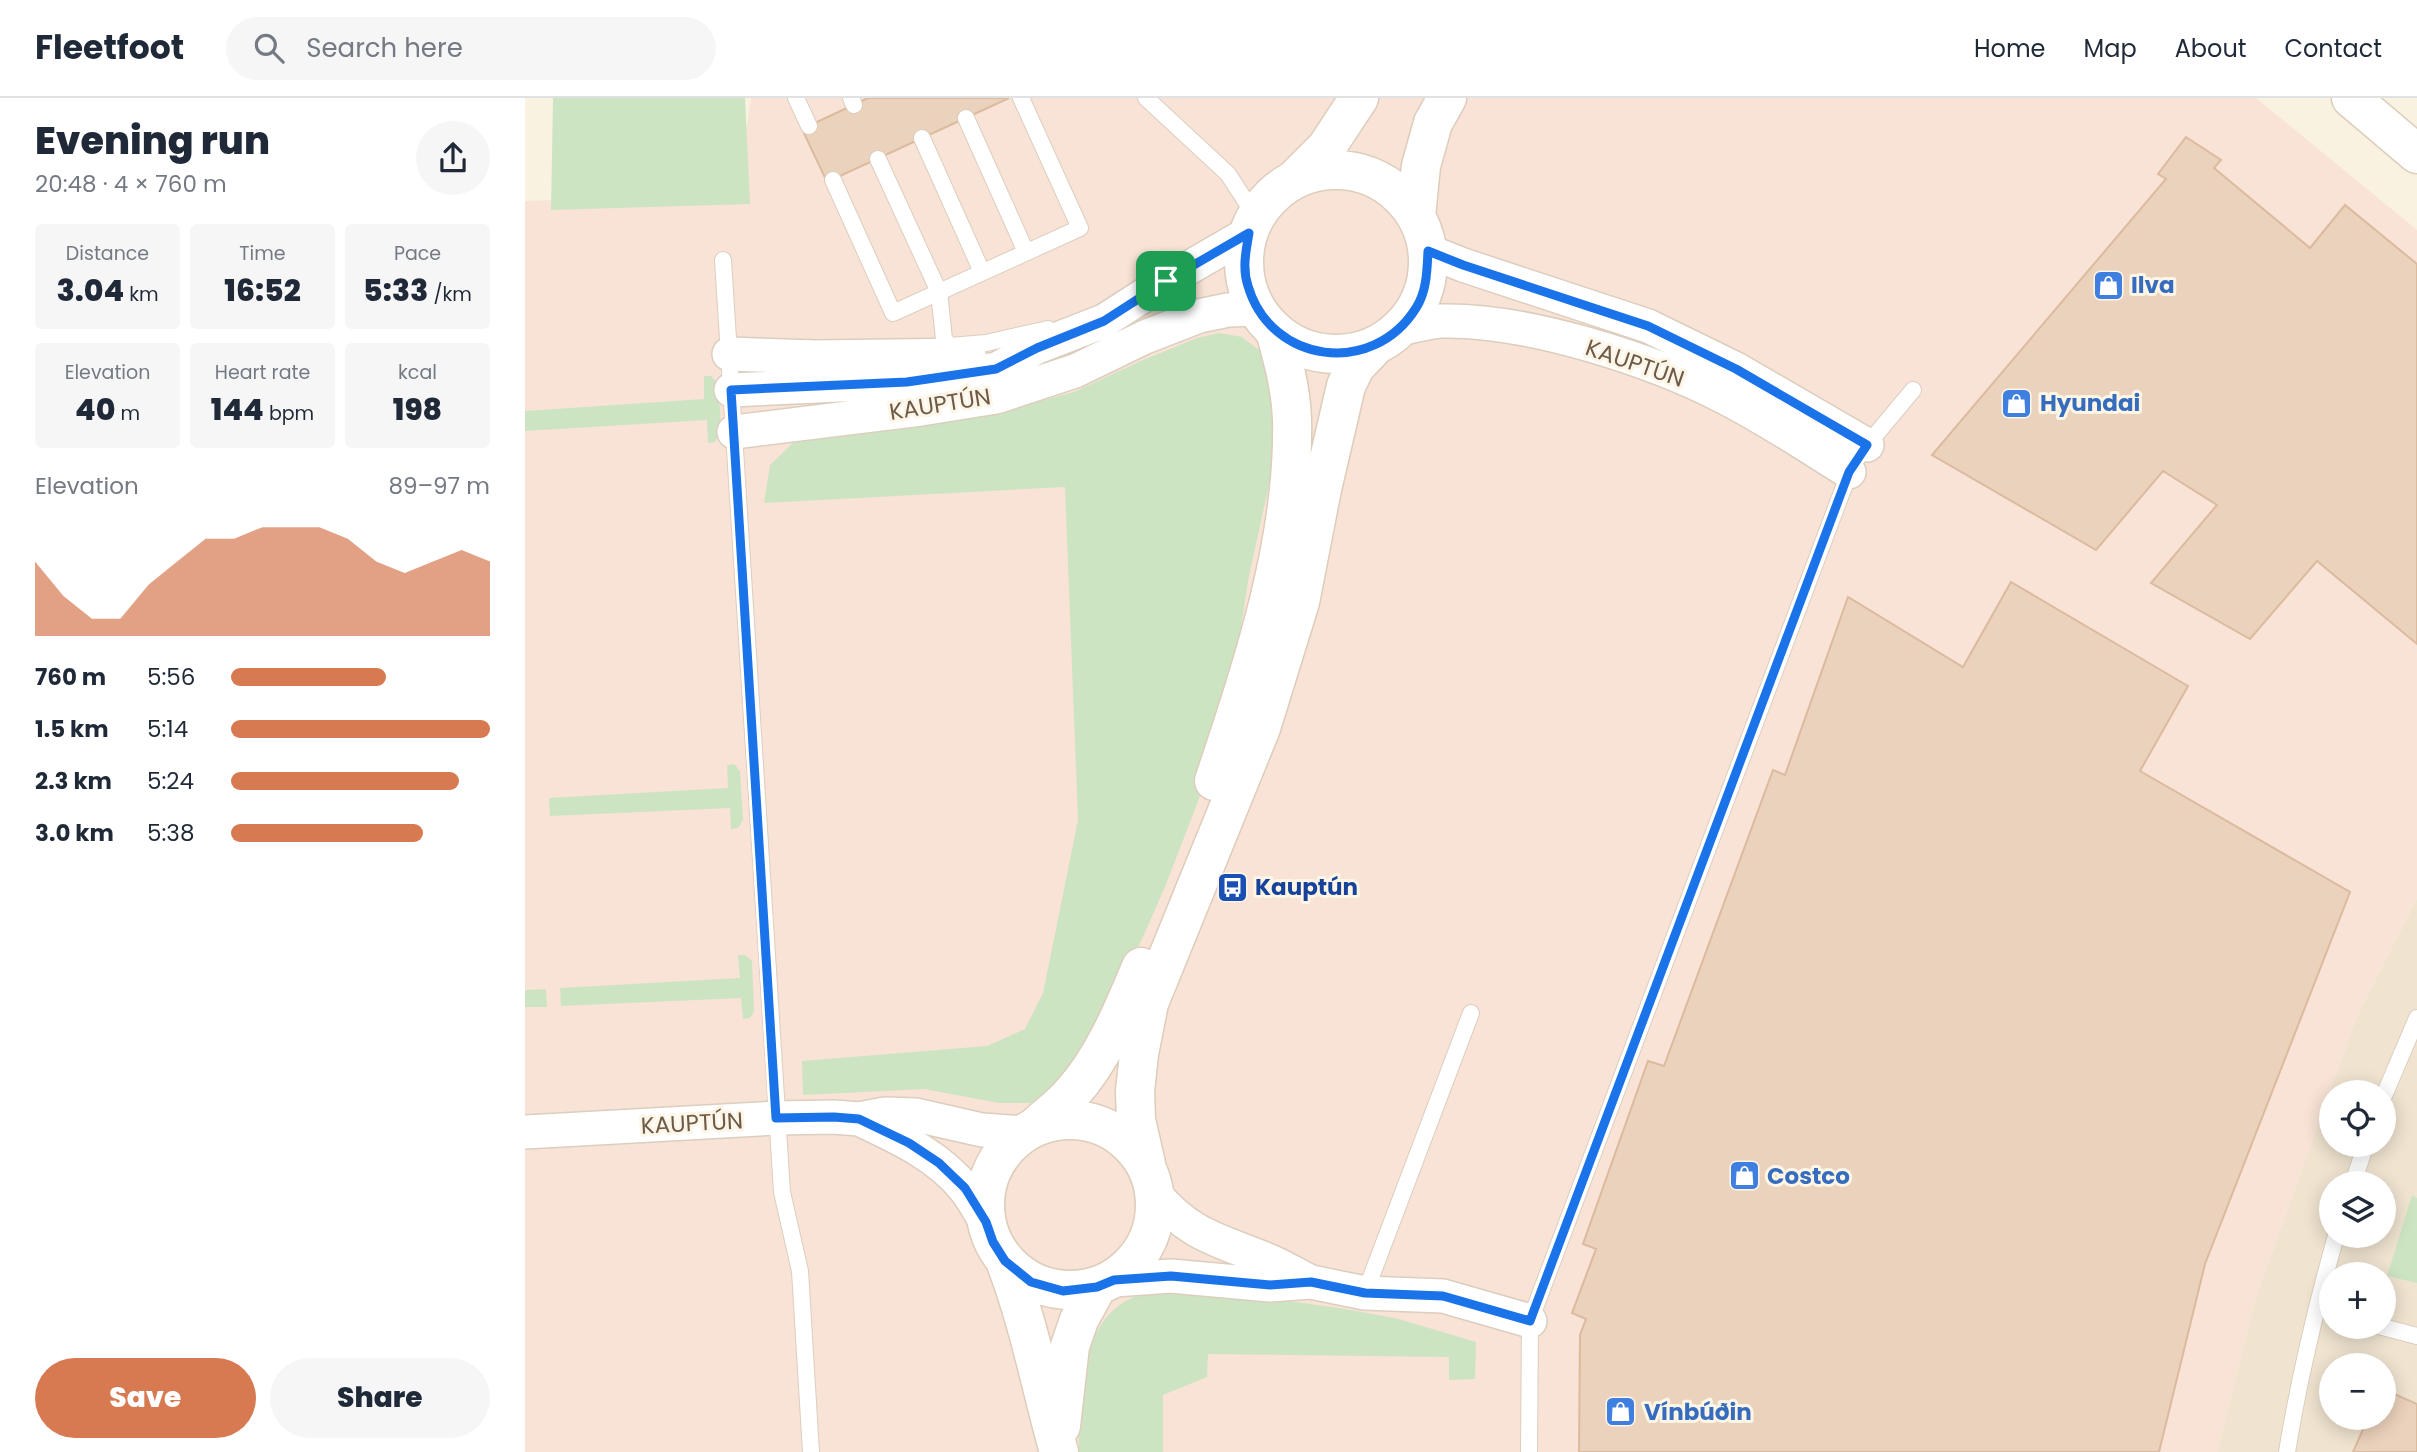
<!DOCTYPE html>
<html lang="en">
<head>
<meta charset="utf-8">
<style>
  :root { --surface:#fff; --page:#f6f6f7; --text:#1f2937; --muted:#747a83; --line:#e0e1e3; --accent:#d77a52 }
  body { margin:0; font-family:Poppins,sans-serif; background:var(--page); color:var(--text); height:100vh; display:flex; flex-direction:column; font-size:26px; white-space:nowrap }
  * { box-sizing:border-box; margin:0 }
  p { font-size:23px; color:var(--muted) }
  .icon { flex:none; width:38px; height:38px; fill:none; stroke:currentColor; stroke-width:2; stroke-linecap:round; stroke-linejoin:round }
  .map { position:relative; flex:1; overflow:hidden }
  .drawer { display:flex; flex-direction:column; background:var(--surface); width:525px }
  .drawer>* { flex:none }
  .fabs { position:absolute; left:1794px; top:982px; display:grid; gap:14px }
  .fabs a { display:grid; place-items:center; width:77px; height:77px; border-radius:50%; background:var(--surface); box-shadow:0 4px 18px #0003; font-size:35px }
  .pin { position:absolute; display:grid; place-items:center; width:60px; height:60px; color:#fff; margin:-30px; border-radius:14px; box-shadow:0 4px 10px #0006 }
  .round { display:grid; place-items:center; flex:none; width:74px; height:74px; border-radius:37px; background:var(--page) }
  .overview { display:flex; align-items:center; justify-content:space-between; height:119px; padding:0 35px }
  h1 { font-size:38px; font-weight:800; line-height:52px }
  .metrics { display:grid; grid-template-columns:repeat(3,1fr); gap:10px; height:119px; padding:7px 35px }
  .metrics div { display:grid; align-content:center; border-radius:7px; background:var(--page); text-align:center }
  .metrics b { font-size:30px; font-weight:800 }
  .metrics small { font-size:19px; font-weight:400 }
  .metrics p { font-size:19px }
  .chart { height:196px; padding:14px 35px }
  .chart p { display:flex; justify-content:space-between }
  .chart svg { width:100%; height:126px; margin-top:7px; fill:var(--accent); opacity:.7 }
  .button { display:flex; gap:14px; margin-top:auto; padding:14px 35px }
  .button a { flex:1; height:80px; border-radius:42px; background:var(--accent); color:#fff; font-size:28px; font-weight:800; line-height:80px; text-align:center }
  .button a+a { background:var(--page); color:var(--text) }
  ul { padding:0 35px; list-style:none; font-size:23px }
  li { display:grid; grid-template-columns:112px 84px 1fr; align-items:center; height:52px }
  li i { height:18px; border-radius:9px; background:var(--accent) }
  header { display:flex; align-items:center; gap:42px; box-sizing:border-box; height:98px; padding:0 35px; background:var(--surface); border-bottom:2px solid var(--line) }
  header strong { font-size:33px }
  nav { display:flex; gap:38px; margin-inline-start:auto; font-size:24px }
  .search { width:490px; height:63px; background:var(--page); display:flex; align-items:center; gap:18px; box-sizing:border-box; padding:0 24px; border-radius:38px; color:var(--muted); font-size:26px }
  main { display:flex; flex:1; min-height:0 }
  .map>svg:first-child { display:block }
  .residential { fill:#f0e4d0; fill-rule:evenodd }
  .commercial { fill:#f8e3d6 }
  .green { fill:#cde4c2 }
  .building { fill:#ebd2bc; stroke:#dcba9e; stroke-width:2 }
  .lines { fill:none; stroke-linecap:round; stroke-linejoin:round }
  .lane-casing { stroke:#dccebe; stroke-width:18 }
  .street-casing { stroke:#dccebe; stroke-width:36 }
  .secondary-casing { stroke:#ddcdba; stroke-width:41 }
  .lane { stroke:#fff; stroke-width:16 }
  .street { stroke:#fff; stroke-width:33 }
  .secondary { stroke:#fff; stroke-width:38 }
  .route-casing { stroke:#fff; stroke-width:14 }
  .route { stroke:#1a73e8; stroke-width:9 }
  .labels { text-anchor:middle; stroke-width:6; stroke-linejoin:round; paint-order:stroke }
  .shop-label { font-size:23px; font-weight:bold; fill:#366cbe; stroke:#fdf6e6; text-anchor:start }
  .street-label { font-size:23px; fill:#6d5a4b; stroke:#fdf6e6 }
  .transit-label { font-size:23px; font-weight:bold; fill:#164399; stroke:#fdf6e6; text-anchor:start }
</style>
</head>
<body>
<header>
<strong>Fleetfoot</strong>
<div class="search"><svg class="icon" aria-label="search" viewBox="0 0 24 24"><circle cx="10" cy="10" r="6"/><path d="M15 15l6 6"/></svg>Search here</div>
<nav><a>Home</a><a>Map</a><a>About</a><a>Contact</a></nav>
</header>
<main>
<section class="drawer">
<div class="overview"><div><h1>Evening run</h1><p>20:48 · 4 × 760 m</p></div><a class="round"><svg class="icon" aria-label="share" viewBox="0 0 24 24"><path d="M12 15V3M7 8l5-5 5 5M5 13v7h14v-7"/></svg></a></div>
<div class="metrics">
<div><p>Distance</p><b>3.04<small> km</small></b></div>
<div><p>Time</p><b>16:52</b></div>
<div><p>Pace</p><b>5:33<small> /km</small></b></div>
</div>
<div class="metrics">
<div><p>Elevation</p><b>40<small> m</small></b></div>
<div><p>Heart rate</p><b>144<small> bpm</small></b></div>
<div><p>kcal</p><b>198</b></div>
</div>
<div class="chart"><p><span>Elevation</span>89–97 m</p>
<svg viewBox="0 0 160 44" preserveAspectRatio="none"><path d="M0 44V18L10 30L20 38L30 38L40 26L50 18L60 10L70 10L80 6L90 6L100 6L110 10L120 18L130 22L140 18L150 14L160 18V44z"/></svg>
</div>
<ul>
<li><b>760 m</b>5:56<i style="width:60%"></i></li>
<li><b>1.5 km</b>5:14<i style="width:100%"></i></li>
<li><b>2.3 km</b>5:24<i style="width:88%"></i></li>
<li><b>3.0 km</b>5:38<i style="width:74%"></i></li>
</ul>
<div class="button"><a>Save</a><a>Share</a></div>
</section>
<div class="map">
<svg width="1892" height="1354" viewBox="0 0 1892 1354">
  <rect width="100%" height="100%" fill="#f9f2e1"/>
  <path class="residential" d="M1892,800V1354H1692L1730,1202L1832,918ZM1806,994H1858V1046H1806ZM1806,1085H1858V1138H1806ZM1806,1176H1858V1228H1806ZM1806,1267H1858V1320H1806Z"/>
  <path class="commercial" d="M226,0H1731L1892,132V800L1832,918L1730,1202L1692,1354H0V103L213,96Z"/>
  <path class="green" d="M28,0H220L225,106L26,112Z
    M694,235L717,239L738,255L744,275L749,317L747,373L723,483L707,591L675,698L640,789L597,886L522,1005H474L399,991L278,997L277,963L462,948L500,931L518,895L553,722L540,389L239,405L245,367L271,342L461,317L549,294L616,263L672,240Z
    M179,278H186L194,287L196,334L190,344L183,345L182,322L0,333V313L179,301Z
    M209,666L215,673L218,722L213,730L206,731L205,710L25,718L24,700L203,690L202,667Z
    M213,857H220L227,863L229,913L225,920L218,921L216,900L36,908L35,890L215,880Z
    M21,891L22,909H0V892Z
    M1887,1097L1892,1100V1185L1862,1178Z
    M682,1192L814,1210L870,1220L951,1244L950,1281L924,1282V1259L683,1256L682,1279L638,1297V1354H554C552,1297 555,1204 628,1194C645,1192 664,1193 682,1192Z"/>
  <path class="building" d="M343,0H484L302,84L277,31Z
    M1661,39L1696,62L1689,70L1785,150L1820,107L1892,166V546L1792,463L1725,541L1626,485L1692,407L1638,373L1571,452L1407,357L1641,81L1633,76Z
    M1486,484L1663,588L1615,673L1825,794L1680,1166L1634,1354H1054L1055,1237L1061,1221L1047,1215L1071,1151L1058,1146L1123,963L1139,968L1248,672L1260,677L1323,499L1438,569Z
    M1858,1291L1892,1306V1354H1828L1843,1320H1858Z"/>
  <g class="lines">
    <defs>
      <path id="lane" d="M271,0L284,28
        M326,0L329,7
        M621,0L703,76L731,119
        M441,20L501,154
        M397,40L457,174
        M353,61L414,194L419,241L425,248L461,245L523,231
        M308,82L368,215L555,130L496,0
        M198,162L257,1094L275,1173L286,1354
        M1338,352L1388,292
        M1858,1000L1892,920
        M1828,1085L1841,1046
        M840,1195L946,915
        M1854,1228L1892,1238
        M1004,1354L1005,1223L1326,370
        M1762,1354C1774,1281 1791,1209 1811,1138"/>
      <path id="street" d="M903,153L938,167L1123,228L1211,271L1342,347
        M874,231C888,228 902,224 916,223C1001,221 1126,261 1201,300C1244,322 1284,349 1324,374
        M204,256L291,259L444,257
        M206,292L381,284L472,271L512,249L579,223L641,183L724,135
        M209,334L396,311L471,299L550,273L620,239L674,218L703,212L732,211
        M334,1021C372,1039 413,1057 440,1091C448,1101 454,1113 461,1124
        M0,1034L251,1020L309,1019L334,1021L360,1016L391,1017L457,1032L500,1035
        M631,1097C667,1140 699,1143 747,1164C761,1170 773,1178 786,1184
        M589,1182L646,1178L745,1187L786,1184L840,1195L918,1198L1005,1223"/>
      <path id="secondary" d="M1826,0L1892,56
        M719 164a92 92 0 1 1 184 0a92 92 0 1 1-184 0Z
        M769,82L801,50L834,0
        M891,118L896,68L908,25L922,0
        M689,683C727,569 770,443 767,321C766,291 758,262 750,233
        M460 1107a85 85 0 1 1 170 0a85 85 0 1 1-170 0Z
        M510,1029C522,1018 536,1008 547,995C578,961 598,912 616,869
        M621,1066L611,1022L610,993L614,956L624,905L736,630L775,504L797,391L821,288L830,269L851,247
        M480,1163C504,1225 516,1290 534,1354
        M536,1328L545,1248L554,1222L572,1189"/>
    </defs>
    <use href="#lane" class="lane-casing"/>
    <use href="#street" class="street-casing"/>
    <use href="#secondary" class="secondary-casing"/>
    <use href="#lane" class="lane"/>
    <use href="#street" class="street"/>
    <use href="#secondary" class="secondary"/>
  </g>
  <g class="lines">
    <defs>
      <path id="route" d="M724,135C721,153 717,170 723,188C746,266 848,279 891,210C902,193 902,172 903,153L938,167L1123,228L1211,271L1342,347L1324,374L1005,1223L918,1198L840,1195L786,1184L745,1187L646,1178L589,1182L572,1189L538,1193L506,1184L480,1163L468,1144L461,1124L440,1090L414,1065L384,1045L334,1021L309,1019L251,1020L206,292L382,284L471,271L512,250L579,223L641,183Z"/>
    </defs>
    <use href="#route" class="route-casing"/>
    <use href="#route" class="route"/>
  </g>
  <defs>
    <symbol id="shop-square" viewBox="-11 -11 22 22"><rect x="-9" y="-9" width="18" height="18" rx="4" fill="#3f7fe0" stroke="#fdf6e6"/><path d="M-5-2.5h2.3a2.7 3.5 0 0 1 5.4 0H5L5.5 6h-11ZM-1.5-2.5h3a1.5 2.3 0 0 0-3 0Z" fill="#fff"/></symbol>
    <symbol id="bus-square" viewBox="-11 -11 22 22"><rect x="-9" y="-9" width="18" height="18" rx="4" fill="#1a4fb4" stroke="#fdf6e6"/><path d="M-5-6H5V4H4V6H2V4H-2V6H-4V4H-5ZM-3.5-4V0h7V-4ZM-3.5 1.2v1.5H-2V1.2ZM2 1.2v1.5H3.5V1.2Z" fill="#fff"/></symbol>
  </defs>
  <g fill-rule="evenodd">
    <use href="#shop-square" x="1566" y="170" width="35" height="35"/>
    <use href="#shop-square" x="1474" y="288" width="35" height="35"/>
    <use href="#bus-square" x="690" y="772" width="35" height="35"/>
    <use href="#shop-square" x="1202" y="1060" width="35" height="35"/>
    <use href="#shop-square" x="1078" y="1296" width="35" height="35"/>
  </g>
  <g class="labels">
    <g class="shop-label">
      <text x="1606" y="195">Ilva</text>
      <text x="1515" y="313">Hyundai</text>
      <text x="1242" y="1086">Costco</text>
      <text x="1119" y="1322">Vínbúðin</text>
    </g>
    <g class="street-label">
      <text transform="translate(1110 265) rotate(19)" y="8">KAUPTÚN</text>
      <text transform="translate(415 306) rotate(-9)" y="8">KAUPTÚN</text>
      <text transform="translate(167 1025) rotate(-3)" y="8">KAUPTÚN</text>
    </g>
    <g class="transit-label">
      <text x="730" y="797">Kauptún</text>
    </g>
  </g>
</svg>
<div class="fabs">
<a><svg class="icon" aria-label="locate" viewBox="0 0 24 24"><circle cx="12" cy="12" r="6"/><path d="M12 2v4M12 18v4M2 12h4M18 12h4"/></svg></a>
<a><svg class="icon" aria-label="layers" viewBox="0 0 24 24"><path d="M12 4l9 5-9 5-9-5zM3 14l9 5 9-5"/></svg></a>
<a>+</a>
<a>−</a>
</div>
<div class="pin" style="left:641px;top:183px;background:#1e9e55"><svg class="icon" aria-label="arrive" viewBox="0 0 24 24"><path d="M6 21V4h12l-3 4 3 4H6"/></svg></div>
</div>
</main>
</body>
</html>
